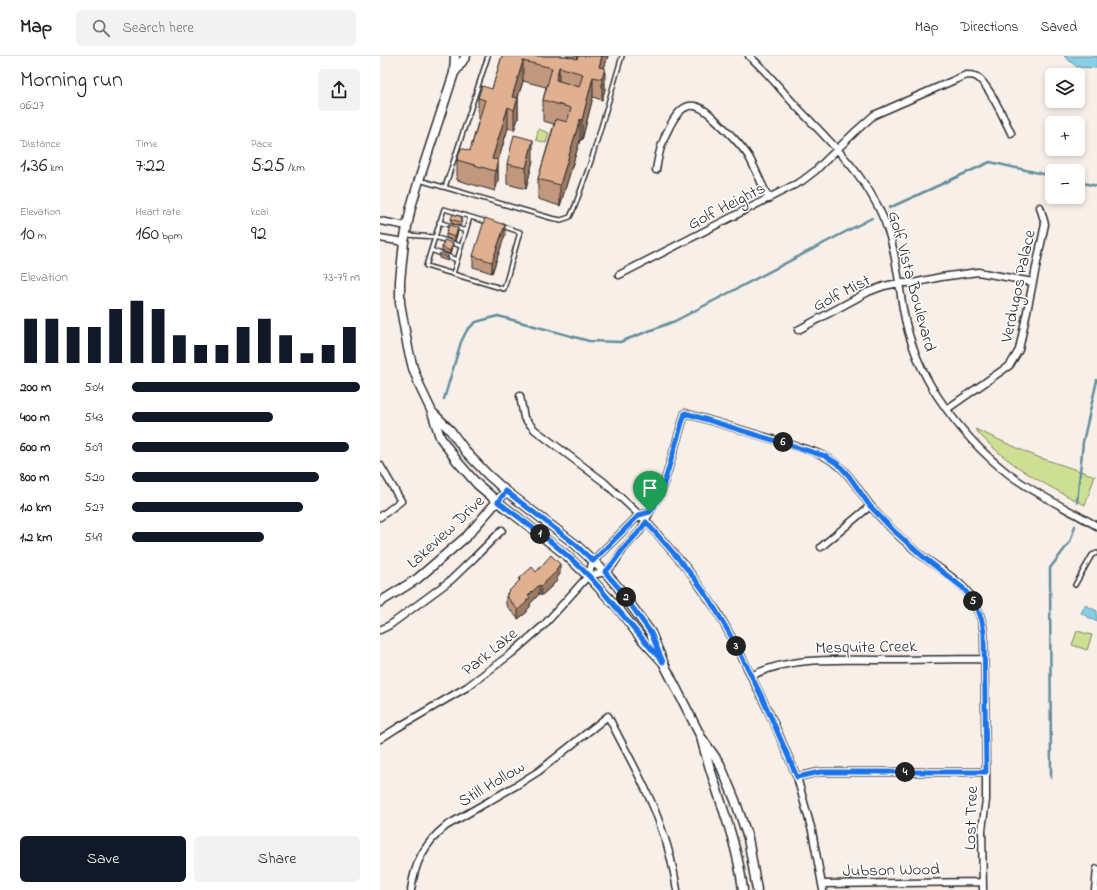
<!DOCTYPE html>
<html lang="en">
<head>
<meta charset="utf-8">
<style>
  :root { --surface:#fff; --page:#f2f2f2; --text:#222; --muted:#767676; --line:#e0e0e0; --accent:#111827 }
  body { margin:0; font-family:"Indie Flower",sans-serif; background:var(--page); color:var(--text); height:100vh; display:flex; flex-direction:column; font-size:15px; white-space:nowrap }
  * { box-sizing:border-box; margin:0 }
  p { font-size:13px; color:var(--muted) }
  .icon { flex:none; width:22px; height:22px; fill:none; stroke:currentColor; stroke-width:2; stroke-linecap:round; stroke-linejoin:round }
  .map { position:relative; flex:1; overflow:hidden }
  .panel { display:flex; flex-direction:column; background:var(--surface); width:380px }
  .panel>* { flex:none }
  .buttons { position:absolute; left:665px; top:12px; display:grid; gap:8px }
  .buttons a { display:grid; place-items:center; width:40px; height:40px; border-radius:6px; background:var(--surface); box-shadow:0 2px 6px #0003; font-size:20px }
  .pin { position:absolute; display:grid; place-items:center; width:34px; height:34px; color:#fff; margin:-41px -17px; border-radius:50% 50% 50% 0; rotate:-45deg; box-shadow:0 0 4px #0007 }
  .pin .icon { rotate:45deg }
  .km { position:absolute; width:20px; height:20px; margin:-10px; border-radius:50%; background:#222; color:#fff; font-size:11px; line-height:20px; text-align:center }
  .round { display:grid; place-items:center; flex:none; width:42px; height:42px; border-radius:6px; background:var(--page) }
  .summary { display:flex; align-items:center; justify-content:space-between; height:68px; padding:0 20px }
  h1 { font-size:22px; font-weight:600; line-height:30px }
  .metrics { display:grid; grid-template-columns:repeat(3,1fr); gap:6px; height:68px; padding:4px 20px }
  .metrics div { display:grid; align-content:center }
  .metrics b { font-size:20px; font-weight:600 }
  .metrics small { font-size:11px; font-weight:400 }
  .metrics p { font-size:11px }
  .chart { height:112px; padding:8px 20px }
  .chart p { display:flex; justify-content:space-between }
  .chart svg { width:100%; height:72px; margin-top:4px; stroke:var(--accent); stroke-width:6 }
  .cta { display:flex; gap:8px; margin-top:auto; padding:8px 20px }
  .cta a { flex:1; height:46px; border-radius:6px; background:var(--accent); color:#fff; font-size:16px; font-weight:600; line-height:46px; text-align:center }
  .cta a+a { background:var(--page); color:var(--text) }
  ul { padding:0 20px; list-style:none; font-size:13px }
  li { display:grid; grid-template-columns:64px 48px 1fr; align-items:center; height:30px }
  li i { height:10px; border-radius:5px; background:var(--accent) }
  header { display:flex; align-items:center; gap:24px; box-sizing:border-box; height:56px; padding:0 20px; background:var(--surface); border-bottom:1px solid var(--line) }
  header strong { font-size:19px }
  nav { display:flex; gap:22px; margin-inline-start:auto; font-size:14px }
  .search { width:280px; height:36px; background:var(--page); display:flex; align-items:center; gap:10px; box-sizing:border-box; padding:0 14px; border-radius:6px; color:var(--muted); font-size:15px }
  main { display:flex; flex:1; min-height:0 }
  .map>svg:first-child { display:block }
  .green { fill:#cddf93; stroke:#7c855f }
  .water { fill:#87cfe8; stroke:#628d9c }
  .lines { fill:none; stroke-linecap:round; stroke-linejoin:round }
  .stream { stroke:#628d9c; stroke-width:2.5 }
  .service-casing { stroke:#2b2b2b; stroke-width:6 }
  .minor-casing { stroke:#2b2b2b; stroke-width:9 }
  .tertiary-casing { stroke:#2b2b2b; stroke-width:11 }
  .service { stroke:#fff; stroke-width:3 }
  .minor { stroke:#fff; stroke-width:6 }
  .tertiary { stroke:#fff; stroke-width:8 }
  .wall { fill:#c1977d; stroke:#2b2b2b }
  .shaded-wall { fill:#9d7b66; stroke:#2b2b2b }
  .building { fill:#e0b091; stroke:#2b2b2b; fill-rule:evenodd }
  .route-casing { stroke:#fff; stroke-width:8 }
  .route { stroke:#1a73e8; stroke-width:5 }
  .labels { text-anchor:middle; stroke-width:3; stroke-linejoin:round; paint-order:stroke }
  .street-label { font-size:17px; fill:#2b2b2b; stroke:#fff }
</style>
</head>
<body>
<header>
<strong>Map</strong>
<div class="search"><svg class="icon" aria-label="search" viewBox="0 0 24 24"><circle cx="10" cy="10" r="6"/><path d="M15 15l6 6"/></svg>Search here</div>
<nav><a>Map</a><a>Directions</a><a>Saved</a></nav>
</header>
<main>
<section class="panel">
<div class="summary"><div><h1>Morning run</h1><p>06:27</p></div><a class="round"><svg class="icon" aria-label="share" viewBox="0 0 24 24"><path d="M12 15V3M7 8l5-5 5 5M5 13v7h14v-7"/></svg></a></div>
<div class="metrics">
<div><p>Distance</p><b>1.36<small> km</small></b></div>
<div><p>Time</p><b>7:22</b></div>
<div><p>Pace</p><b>5:25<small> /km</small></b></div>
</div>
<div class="metrics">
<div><p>Elevation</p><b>10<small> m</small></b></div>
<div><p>Heart rate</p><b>160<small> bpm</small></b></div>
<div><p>kcal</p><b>92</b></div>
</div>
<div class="chart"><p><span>Elevation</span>73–79 m</p>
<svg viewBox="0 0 160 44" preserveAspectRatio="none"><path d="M5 44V17M15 44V17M25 44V22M35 44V22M45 44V11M55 44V6M65 44V11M75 44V27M85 44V33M95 44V33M105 44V22M115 44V17M125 44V27M135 44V38M145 44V33M155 44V22"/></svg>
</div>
<ul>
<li><b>200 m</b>5:04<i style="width:100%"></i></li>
<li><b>400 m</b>5:43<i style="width:62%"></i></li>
<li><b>600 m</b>5:09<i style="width:95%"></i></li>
<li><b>800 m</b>5:20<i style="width:82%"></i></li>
<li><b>1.0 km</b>5:27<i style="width:75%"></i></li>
<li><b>1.2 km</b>5:49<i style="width:58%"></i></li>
</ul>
<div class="cta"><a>Save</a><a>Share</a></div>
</section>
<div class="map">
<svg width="717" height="834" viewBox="0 0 717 834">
  <rect width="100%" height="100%" fill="#f9efe9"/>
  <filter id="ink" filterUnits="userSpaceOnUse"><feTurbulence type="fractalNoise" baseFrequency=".025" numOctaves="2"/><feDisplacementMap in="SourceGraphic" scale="8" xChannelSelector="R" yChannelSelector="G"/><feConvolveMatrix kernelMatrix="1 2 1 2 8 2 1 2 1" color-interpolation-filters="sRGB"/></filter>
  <g filter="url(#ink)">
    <path class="green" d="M158,73L169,77L166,87L156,84Z
      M595,373L655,400L715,420L705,449C665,429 625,408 595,373Z
      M697,575L712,579L707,594L692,589Z"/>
    <path class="water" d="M684,0H717V12L697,11Z
      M705,549L717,555V566L701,557Z"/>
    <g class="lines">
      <path class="stream" d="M698,126L717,130
        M509,152L610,106L672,120
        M64,343L81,286L87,274L96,266L118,260L209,285L240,286L295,265L492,162
        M697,447L703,386L717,324
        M671,722L670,512L690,486L695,470"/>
      <defs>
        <path id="service" d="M39,124L171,162L181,164L190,161L195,150L211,105L242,0
          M65,131L108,0
          M59,166L86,175
          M27,179L55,181L46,210L124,233L140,176L122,170
          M81,190L55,181L64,153L107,166
          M51,194L77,204
          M73,218L90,161
          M695,529L712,499L717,497"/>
        <path id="minor" d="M369,0C386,14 400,33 415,49C453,89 495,127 510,181C517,205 519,229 523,253C528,283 541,316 558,341C578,371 601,397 630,419C657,439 688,453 717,470
          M276,114C279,96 282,84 291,68C308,36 324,52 343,71C352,80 362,90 369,101C376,114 382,129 389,143
          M0,165L27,170
          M0,182L24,186
          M239,219L422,125L435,115L476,75L494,59L586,19C588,19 592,19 595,20C607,24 625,65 631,77
          M418,274L488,236L504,230L519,227H533L561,221L598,216L653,226
          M140,340L144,362L155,374L224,426L266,465L309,515L337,555L358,593L394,667L417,721L432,775L443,834
          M567,353L630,309L639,294L665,168L660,151
          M0,409L21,445L0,461
          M441,491L490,450
          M208,520L225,516L233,509L244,492L260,475L283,431L305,357L432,395C472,409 474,434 501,462C513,475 527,488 541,499C555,510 573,520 585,533C596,546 602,560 604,577L606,716V744L602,774L603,834
          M0,574L10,569L71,524L94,502L122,474
          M371,620C411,600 457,604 500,604C535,604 569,603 604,603
          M0,683L17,672L87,631L132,597L164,569L208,520L213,505L259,459L270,456
          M417,721L439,716H606
          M443,828L603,826
          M31,834C35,806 44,788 66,770L137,729L159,715L228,660C247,698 270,736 283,777C290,796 294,815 297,834
          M715,834L717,813"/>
        <path id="tertiary" d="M75,0L74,17L39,124L31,151L24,186L20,225V247L28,292L33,312L41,333L52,356L60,381L77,405L97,428L118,446L186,499L208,520L238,552L260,581L283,606
          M75,16L86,0
          M54,358L70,374L87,397L107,418L126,435L195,488L225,516L238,531L271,577L283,606L321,681L340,708L355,744L368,782L377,834
          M0,546L37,523L87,480L126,435
          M322,685C335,735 357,782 363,834"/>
      </defs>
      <use href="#service" class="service-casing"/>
      <use href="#minor" class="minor-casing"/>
      <use href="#tertiary" class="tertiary-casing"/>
      <use href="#service" class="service"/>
      <use href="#minor" class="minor"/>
      <use href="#tertiary" class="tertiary"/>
    </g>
    <path class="wall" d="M122,0H228L224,12L225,33L222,44L213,41L202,84H200L180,150L158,143V123L174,68L163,65V44L166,31L143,25L138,42V63L134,74L128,72L118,105V125L115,135L77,124V104L90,95L99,63H98V42L112,33Z
      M153,104L146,133L127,128V108Z
      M71,163L82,165L80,170L71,167Z
      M78,175L75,185L66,182V178Z
      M125,179L112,217L93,211V200Z
      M73,190L70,198L62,195V191Z
      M59,199L68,200V205L59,202Z
      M180,518L177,522V525L161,540L159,538L150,548V551L147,554V556L138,563L126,549V540L127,539V537L139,525V523Z"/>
    <path class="shaded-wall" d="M222,0H228L221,23L219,11Z
      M143,5V25L134,53L132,41Z
      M179,11V32L176,24Z
      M225,12V33L222,44V23Z
      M213,21V41L202,84V64Z
      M138,42V63L134,74V54Z
      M128,51V72L118,105V125L115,135V115L112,103Z
      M200,63V84L180,150V129Z
      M153,84V104L146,133V112Z
      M125,169V179L112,217V206Z
      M78,172V175L75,185V181Z
      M73,187V190L70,198V195Z
      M180,508V518L177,522V525L161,540V530Z
      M159,529V538L150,548V551L147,554V556L138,563V554L146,545L148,540Z"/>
    <path class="building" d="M122,0H186L197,3L198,0H222L219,11L225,12L222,23L213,21L202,64L200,63L180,129L158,123L176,63L187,66L191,52L163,44L172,12L143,5L132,41L138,42L134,54L128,51L112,103L118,104L115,115L77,104L81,92L90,95L105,44L98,42L102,30L112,33ZM179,11L203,18L199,31L176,24Z
      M134,79L153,84L146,112L127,108Z
      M73,158L82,161L80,166L71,163Z
      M105,162L125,169L112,206L93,200Z
      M69,169L78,172L75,181L66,178Z
      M64,184L73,187L70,195L62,191Z
      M60,197L68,200V202L59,199Z
      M171,499L180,508L176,514L177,515L161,530L159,529L148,540L150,542L146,545L147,546L138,554L126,540L128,538L127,537L140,524L139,523L141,521L152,511L156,516Z"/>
  </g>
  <g class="lines" filter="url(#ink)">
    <defs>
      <path id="route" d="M305,357L445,400L458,408L469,420L490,450L513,474L541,499L583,532L591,542L598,554L602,565L604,577L606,716H440L417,721C393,665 369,609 337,556C318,523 291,494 266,466C260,476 253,482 245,491C238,499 233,509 225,516L238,531L271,577L283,606C258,579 235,549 210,521C183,493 149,469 118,446L126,435L195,488L213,505L259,459L270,456L275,449L283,431Z"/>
    </defs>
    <use href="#route" class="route-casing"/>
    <use href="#route" class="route"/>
  </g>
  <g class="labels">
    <g class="street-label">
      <text transform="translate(346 149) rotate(-27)" y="6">Golf Heights</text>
      <text transform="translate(533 225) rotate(75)" y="6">Golf Vista Boulevard</text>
      <text transform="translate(637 230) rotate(-78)" y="6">Verdugos Palace</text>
      <text transform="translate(461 236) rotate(-27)" y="6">Golf Mist</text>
      <text transform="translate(65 475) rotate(-43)" y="6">Lakeview Drive</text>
      <text transform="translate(486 590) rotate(-1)" y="6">Mesquite Creek</text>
      <text transform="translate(109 595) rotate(-39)" y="6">Park Lake</text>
      <text transform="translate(111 727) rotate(-31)" y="6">Still Hollow</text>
      <text transform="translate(590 762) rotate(-88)" y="6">Lost Tree</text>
      <text transform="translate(511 813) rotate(-1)" y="6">Jubson Wood</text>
    </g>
  </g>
</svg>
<div class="buttons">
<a><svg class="icon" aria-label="layers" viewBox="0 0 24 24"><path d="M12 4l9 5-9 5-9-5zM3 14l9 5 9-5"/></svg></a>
<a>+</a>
<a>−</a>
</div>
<div class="pin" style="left:270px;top:456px;background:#1e9e55"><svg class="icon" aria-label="arrive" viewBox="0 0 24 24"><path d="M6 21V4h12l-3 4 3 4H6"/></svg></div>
<b class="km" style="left:160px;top:478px">1</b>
<b class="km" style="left:246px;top:541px">2</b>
<b class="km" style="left:356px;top:590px">3</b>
<b class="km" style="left:525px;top:716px">4</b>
<b class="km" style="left:593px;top:545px">5</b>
<b class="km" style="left:403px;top:386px">6</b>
</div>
</main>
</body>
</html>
